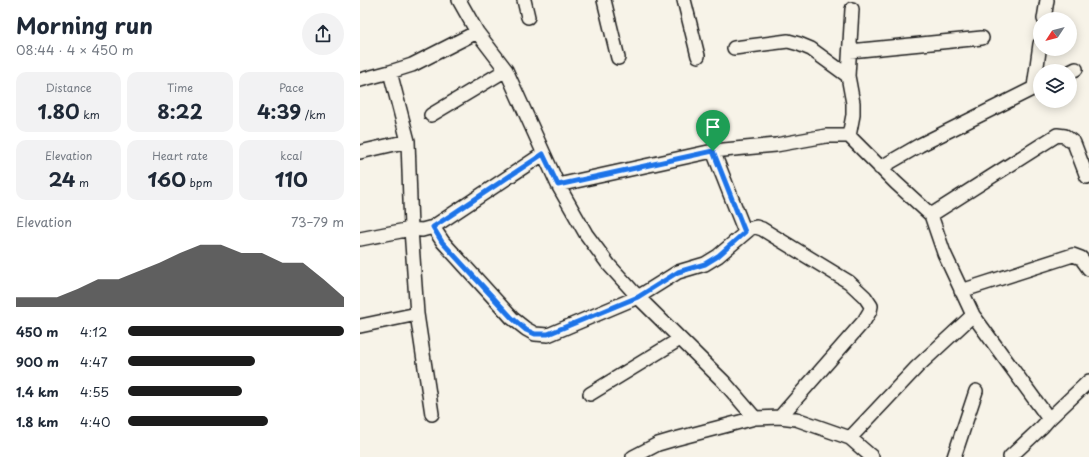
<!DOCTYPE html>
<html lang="en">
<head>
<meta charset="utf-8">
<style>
  :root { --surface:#fff; --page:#f2f2f3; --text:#1f2937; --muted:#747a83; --accent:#1c1c1c }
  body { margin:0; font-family:"Playpen Sans",sans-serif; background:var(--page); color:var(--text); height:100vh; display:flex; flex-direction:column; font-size:15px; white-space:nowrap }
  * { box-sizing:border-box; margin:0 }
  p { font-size:13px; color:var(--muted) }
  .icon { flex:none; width:22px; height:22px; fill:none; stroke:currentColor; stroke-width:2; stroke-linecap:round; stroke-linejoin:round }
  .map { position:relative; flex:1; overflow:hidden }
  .side { display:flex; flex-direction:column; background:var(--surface); width:360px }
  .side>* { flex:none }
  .needle { width:26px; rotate:234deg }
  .tools { position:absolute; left:673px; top:12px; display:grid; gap:8px }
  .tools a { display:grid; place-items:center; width:44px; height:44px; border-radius:50%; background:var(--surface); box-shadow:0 2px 10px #0003; font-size:20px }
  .pin { position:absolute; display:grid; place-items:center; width:34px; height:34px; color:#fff; margin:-41px -17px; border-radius:50% 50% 50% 0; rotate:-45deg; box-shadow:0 0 4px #0007 }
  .pin .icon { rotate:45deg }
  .round { display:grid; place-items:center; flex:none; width:42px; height:42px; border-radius:21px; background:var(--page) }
  .headline { display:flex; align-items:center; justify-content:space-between; height:68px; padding:0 16px }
  h1 { font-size:22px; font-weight:700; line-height:30px }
  .figures { display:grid; grid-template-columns:repeat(3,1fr); gap:6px; height:68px; padding:4px 16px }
  .figures div { display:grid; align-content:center; border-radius:10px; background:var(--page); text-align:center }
  .figures b { font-size:20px; font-weight:700 }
  .figures small { font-size:11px; font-weight:400 }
  .figures p { font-size:11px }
  .chart { height:112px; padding:8px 16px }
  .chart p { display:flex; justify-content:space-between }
  .chart svg { width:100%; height:72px; margin-top:4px; fill:var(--accent); opacity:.7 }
  ul { padding:0 16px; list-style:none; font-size:13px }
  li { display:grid; grid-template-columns:64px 48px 1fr; align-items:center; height:30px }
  li i { height:10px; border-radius:5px; background:var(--accent) }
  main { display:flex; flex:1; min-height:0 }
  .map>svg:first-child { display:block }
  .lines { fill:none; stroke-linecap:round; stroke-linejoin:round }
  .street-casing { stroke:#1c1c1c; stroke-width:16 }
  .street { stroke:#f7f3e8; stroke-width:13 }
  .route-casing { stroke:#fff; stroke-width:8 }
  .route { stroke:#1a73e8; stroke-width:5 }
</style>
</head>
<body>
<main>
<section class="side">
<div class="headline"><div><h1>Morning run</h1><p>08:44 · 4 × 450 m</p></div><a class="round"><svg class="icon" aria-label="share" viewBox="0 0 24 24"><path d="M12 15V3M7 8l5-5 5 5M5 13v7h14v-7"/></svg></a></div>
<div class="figures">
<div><p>Distance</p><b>1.80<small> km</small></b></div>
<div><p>Time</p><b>8:22</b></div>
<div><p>Pace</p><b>4:39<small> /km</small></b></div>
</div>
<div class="figures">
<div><p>Elevation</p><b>24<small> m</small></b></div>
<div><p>Heart rate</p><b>160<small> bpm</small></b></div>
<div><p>kcal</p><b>110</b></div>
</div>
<div class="chart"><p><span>Elevation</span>73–79 m</p>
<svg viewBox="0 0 160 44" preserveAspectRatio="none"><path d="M0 44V38L10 38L20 38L30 33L40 27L50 27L60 22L70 17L80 11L90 6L100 6L110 11L120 11L130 17L140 17L150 27L160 38V44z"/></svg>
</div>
<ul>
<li><b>450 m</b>4:12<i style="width:100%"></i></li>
<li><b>900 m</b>4:47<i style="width:59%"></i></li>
<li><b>1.4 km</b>4:55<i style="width:53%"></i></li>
<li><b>1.8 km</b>4:40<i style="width:65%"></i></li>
</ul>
</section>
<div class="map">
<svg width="729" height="457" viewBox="0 0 729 457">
  <rect width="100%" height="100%" fill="#f7f3e8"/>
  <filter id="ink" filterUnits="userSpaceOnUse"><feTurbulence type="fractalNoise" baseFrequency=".025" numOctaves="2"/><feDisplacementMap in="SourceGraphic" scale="8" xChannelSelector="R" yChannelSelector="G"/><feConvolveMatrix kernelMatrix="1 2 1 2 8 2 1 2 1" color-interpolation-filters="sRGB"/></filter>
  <g filter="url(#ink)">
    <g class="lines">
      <defs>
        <path id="street" d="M99,0L117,32L146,70L198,185L226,234L249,265L278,297L364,382L395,418
          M164,0L168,17
          M244,0L258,58
          M324,0L338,56
          M684,19L687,0
          M374,48L428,41L439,44L451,49L488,76
          M490,51L622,38
          M710,72L716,69
          M0,80L30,72L52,65L117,32
          M674,87L680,44
          M71,115L146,70
          M489,136L493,115V103L488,76L492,9
          M353,151L385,232
          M0,152L48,141
          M520,168L560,145L680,85
          M198,185L353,151L416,145L466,136H489L536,183L571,215L584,253L613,315L689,419L682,427L650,457
          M571,215L697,135L705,136L714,143L727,177
          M73,227L83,242L152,318L166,329L175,334L188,335L278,297L318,272L345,264L358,256L391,228L396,227L402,229L489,282L505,297L511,306L510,311L504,321L420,417
          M0,239L51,229L48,141L30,72
          M601,291L713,255L721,258L729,269
          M57,314L51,229L62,230L73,227L183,154
          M0,326L57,314L72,414
          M230,394L320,339
          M689,419L729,381
          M490,438L557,367L613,315
          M273,457L298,444L315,439L395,418L420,417L436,419L490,438L512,457
          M594,457L616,391"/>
      </defs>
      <use href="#street" class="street-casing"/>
      <use href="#street" class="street"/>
    </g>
  </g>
  <g class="lines" filter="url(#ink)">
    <defs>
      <path id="route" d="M353,151L385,232L358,256L345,264L318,272L278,297L188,334H175L166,330L152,318L82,242L73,227L183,154L198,185Z"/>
    </defs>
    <use href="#route" class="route-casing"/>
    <use href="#route" class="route"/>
  </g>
</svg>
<div class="tools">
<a><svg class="needle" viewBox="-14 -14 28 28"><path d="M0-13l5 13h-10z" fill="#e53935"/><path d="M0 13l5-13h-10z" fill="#747a83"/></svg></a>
<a><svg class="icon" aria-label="layers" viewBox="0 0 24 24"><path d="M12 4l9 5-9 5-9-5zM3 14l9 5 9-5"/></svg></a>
</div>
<div class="pin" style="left:353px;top:151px;background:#1e9e55"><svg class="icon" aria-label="arrive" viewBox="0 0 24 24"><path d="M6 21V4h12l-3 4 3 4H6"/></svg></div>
</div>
</main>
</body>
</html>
